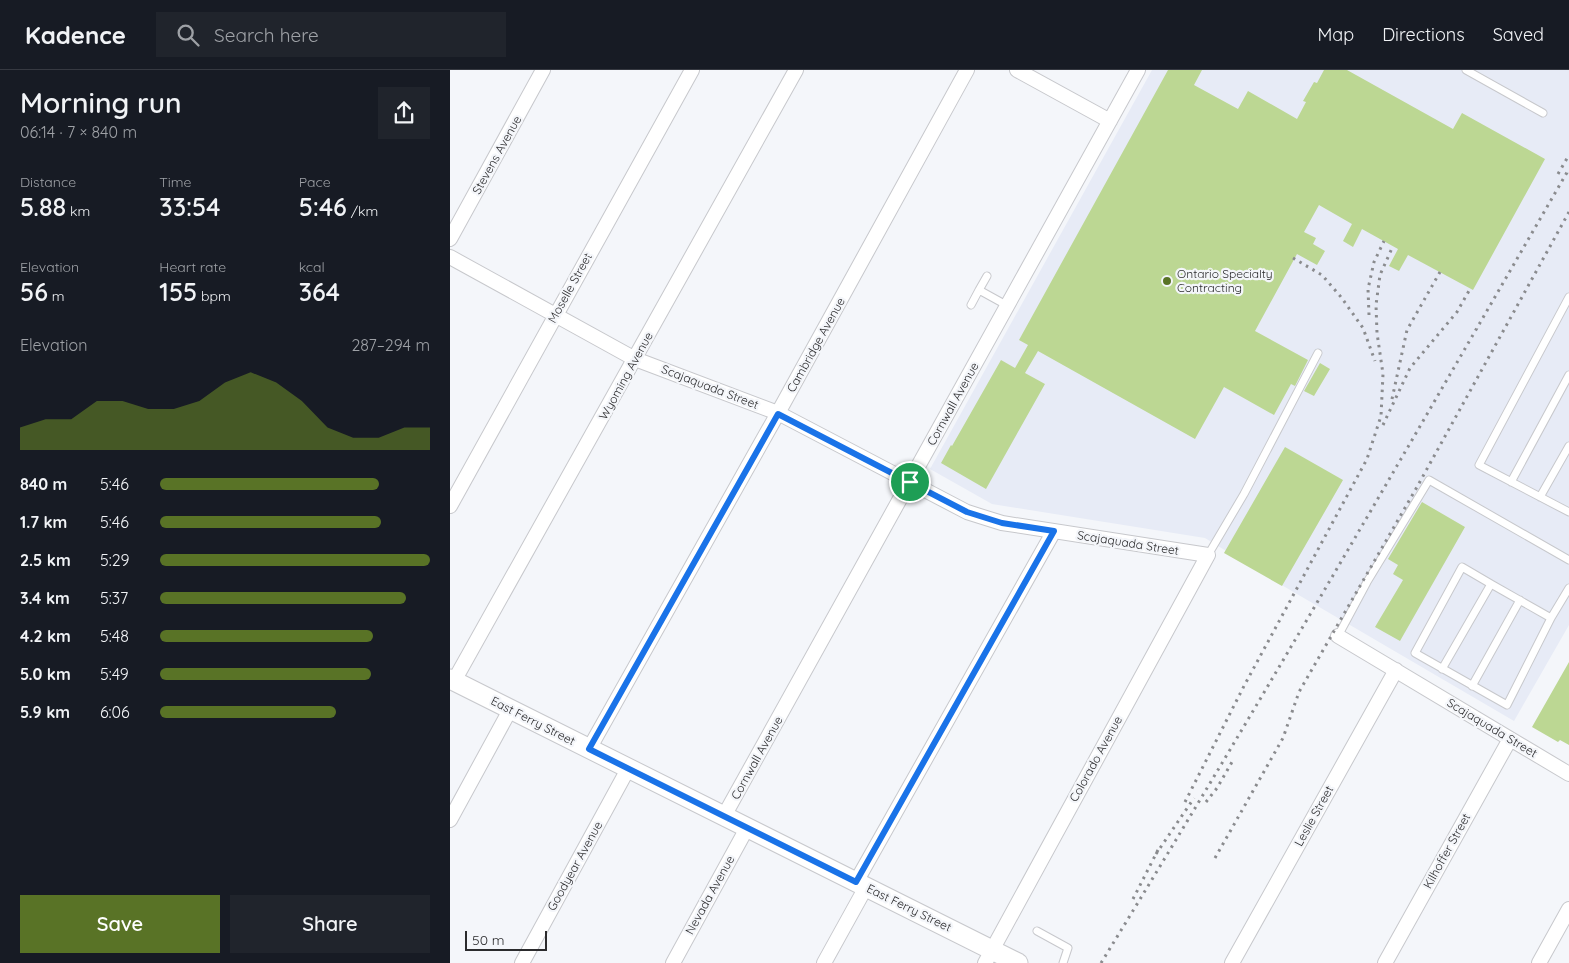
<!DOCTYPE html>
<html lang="en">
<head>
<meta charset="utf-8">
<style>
  :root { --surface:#171b24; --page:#20242c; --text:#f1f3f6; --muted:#9ea1a6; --line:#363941; --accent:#597326 }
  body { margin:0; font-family:Quicksand,sans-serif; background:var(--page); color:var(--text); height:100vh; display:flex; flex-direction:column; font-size:19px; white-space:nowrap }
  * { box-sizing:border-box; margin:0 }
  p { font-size:16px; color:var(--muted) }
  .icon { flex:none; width:28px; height:28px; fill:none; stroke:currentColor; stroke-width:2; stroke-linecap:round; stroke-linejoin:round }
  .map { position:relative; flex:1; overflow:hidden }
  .sheet { display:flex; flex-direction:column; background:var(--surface); width:450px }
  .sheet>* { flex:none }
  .scale { position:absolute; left:15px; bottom:12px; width:82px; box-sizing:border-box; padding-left:5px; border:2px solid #2b2b2d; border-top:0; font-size:14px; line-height:18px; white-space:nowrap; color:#2b2b2d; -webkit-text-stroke:4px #f4f6fa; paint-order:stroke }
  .pin { position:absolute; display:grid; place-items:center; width:42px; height:42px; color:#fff; margin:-21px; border:2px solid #fff; border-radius:50%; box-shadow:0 1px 5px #0007 }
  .round { display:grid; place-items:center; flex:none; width:52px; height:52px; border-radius:0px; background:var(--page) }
  .summary { display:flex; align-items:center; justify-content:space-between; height:85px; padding:0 20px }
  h1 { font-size:28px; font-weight:600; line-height:38px }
  .metrics { display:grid; grid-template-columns:repeat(3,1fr); gap:8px; height:85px; padding:5px 20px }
  .metrics div { display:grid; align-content:center }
  .metrics b { font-size:25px; font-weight:600 }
  .metrics small { font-size:14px; font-weight:400 }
  .metrics p { font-size:14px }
  .chart { height:140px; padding:10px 20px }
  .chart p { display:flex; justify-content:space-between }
  .chart svg { width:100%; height:90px; margin-top:5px; fill:var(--accent); opacity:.7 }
  .cta { display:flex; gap:10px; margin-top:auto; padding:10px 20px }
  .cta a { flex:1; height:58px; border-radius:0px; background:var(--accent); color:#fff; font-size:20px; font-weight:600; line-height:58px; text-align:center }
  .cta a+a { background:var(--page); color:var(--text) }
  ul { padding:0 20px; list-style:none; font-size:16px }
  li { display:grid; grid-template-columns:80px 60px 1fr; align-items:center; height:38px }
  li i { height:12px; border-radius:6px; background:var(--accent) }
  header { display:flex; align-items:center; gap:30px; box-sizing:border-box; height:70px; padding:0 25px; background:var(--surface); border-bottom:1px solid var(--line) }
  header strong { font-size:24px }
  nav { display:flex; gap:28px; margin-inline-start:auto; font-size:18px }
  .search { width:350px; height:45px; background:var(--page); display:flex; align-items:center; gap:12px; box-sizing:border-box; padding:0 18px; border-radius:0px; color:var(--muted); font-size:19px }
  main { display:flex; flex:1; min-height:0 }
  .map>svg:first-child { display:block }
  .built { fill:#e7ebf6 }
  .building { fill:#bcd793 }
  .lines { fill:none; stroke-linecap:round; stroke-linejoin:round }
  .lane-casing { stroke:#c7c8cc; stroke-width:9 }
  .street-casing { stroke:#c7c8cc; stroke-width:16 }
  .secondary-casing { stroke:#c7c8cc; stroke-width:21 }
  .lane { stroke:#fff; stroke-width:7 }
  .street { stroke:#fff; stroke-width:14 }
  .secondary { stroke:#fff; stroke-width:19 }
  .rail { stroke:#8a8b8e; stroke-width:3; stroke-dasharray:2.5 5; stroke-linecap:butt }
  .route-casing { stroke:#fff; stroke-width:10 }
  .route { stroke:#1a73e8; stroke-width:6 }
  .poi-dot { fill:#597326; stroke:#f4f6fa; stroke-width:2 }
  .labels { text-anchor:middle; stroke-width:4.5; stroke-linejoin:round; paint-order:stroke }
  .street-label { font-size:12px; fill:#2b2b2d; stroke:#f4f6fa }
  .poi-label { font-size:12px; fill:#2b2b2d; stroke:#f4f6fa; text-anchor:start }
</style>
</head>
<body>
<header>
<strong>Kadence</strong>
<div class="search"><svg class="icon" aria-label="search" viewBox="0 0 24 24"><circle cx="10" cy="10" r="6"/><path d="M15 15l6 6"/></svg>Search here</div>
<nav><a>Map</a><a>Directions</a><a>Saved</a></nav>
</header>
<main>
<section class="sheet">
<div class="summary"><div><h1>Morning run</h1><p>06:14 · 7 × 840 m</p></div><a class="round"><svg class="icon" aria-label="share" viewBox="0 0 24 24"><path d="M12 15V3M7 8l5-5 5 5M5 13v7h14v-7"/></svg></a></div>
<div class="metrics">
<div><p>Distance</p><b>5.88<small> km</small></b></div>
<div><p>Time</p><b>33:54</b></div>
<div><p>Pace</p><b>5:46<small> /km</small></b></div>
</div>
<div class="metrics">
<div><p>Elevation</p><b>56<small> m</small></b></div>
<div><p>Heart rate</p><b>155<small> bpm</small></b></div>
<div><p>kcal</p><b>364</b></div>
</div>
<div class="chart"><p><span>Elevation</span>287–294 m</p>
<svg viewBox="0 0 160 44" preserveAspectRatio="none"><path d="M0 44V33L10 29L20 29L30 20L40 20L50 24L60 24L70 20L80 11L90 6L100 11L110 20L120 33L130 38L140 38L150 33L160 33V44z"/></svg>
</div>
<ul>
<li><b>840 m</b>5:46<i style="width:81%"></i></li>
<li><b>1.7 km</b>5:46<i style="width:82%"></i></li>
<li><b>2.5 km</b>5:29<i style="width:100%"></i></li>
<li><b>3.4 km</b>5:37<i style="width:91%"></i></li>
<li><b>4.2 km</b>5:48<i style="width:79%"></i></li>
<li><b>5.0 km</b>5:49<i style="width:78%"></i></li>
<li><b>5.9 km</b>6:06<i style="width:65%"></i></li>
</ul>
<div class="cta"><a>Save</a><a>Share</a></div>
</section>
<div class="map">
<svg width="1119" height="893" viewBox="0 0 1119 893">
  <rect width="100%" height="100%" fill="#f4f6fa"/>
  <path class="built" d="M702,0H1119V555L1064,651L835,517L755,468L542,434L480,399Z"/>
  <path class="building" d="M718,0H752L744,15L788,39L798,21L847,49L856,32L853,31L864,12L867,13L874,0H897L1003,59L1012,43L1095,89L1023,220L958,185L949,201L939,196L948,179L912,159L903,177L893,171L902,154L869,135L854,162L866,168L863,174L875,181L867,195L847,184L805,261L858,290L845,316L841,314L824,345L774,317L745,369L588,281L575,303L595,314L536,419L491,393L501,375L502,376L551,290L565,298L578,275L569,270Z
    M870,293L880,299L864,326L854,321Z
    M835,377L893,410L832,516L774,483Z
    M972,432L1015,457L950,571L925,557L953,510L943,504L948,495L938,489Z
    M1119,592V675L1110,670L1108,672L1082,657Z"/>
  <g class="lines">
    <defs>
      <path id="lane" d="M1016,0L1093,43
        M537,206L529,220L558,236
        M1119,227L1029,395L1119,442
        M521,235L529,220
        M1061,412L1119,305
        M1090,427L1119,376
        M758,485L794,424L868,283
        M1041,514L1012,497L965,583L1057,635L1101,548L1119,518
        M888,566L917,512L979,410L1119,490
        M992,599L1041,514L1101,548
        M1022,616L1070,530
        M587,861L618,878L613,893"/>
      <path id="street" d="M567,0L660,51
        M0,169L93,0
        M0,187L185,289L328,343L517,442L552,453L758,485L535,893
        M0,436L242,0
        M888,566L1119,704
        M4,611L346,0
        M139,679L328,343L517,0
        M274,746L688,0
        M0,750L60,640
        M406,812L604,461
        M72,893L178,699
        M223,893L297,758
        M374,893L416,817
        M782,893L946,600
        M935,893L1060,669
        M1089,893L1119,839"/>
      <path id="secondary" d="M0,609L568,893"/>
    </defs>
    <use href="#lane" class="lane-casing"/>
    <use href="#street" class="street-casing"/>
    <use href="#secondary" class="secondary-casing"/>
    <use href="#lane" class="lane"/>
    <use href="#street" class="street"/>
    <use href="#secondary" class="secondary"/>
    <path class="rail" d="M1108,104L1119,85
      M843,188L872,205L891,227L913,258L925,291
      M919,245L918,219L924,192L934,171
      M942,329L957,260L990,202
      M933,355L960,298L1007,242L1020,219
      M735,732L794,616L917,389L931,346L933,304L927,263L926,235L930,205L943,176
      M756,732L767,718L782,692
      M706,784L744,728
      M765,788L833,668L849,622L967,417L1119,142
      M683,829L709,778
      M651,893C812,631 965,365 1119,99"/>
  </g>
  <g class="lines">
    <defs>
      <path id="route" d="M328,344L517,442L552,453L604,461L406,812L139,679Z"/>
    </defs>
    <use href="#route" class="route-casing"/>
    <use href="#route" class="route"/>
  </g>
  <circle class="poi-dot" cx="717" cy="211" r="5"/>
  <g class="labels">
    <g class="street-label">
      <text transform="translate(47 85) rotate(-61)" y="4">Stevens Avenue</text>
      <text transform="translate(120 218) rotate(-61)" y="4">Moselle Street</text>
      <text transform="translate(366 275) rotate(-61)" y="4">Cambridge Avenue</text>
      <text transform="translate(176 306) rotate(-61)" y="4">Wyoming Avenue</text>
      <text transform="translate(260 317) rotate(21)" y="4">Scajaquada Street</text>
      <text transform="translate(503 334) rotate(-61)" y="4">Cornwall Avenue</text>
      <text transform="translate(678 473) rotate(9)" y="4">Scajaquada Street</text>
      <text transform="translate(83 651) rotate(27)" y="4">East Ferry Street</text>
      <text transform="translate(1042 658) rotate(31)" y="4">Scajaquada Street</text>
      <text transform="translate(307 688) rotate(-61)" y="4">Cornwall Avenue</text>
      <text transform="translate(646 689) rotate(-61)" y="4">Colorado Avenue</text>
      <text transform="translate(864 746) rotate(-61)" y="4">Leslie Street</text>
      <text transform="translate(997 781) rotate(-61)" y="4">Kilhoffer Street</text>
      <text transform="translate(125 796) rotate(-61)" y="4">Goodyear Avenue</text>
      <text transform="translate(260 825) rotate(-61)" y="4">Nevada Avenue</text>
      <text transform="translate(459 838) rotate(26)" y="4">East Ferry Street</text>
    </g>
    <g class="poi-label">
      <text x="727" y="208">Ontario Specialty<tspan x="727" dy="14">Contracting</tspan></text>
    </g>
  </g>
</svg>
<div class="scale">50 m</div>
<div class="pin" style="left:460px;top:412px;background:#1e9e55"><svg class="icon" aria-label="arrive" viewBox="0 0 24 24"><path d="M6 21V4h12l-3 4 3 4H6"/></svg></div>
</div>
</main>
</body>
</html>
